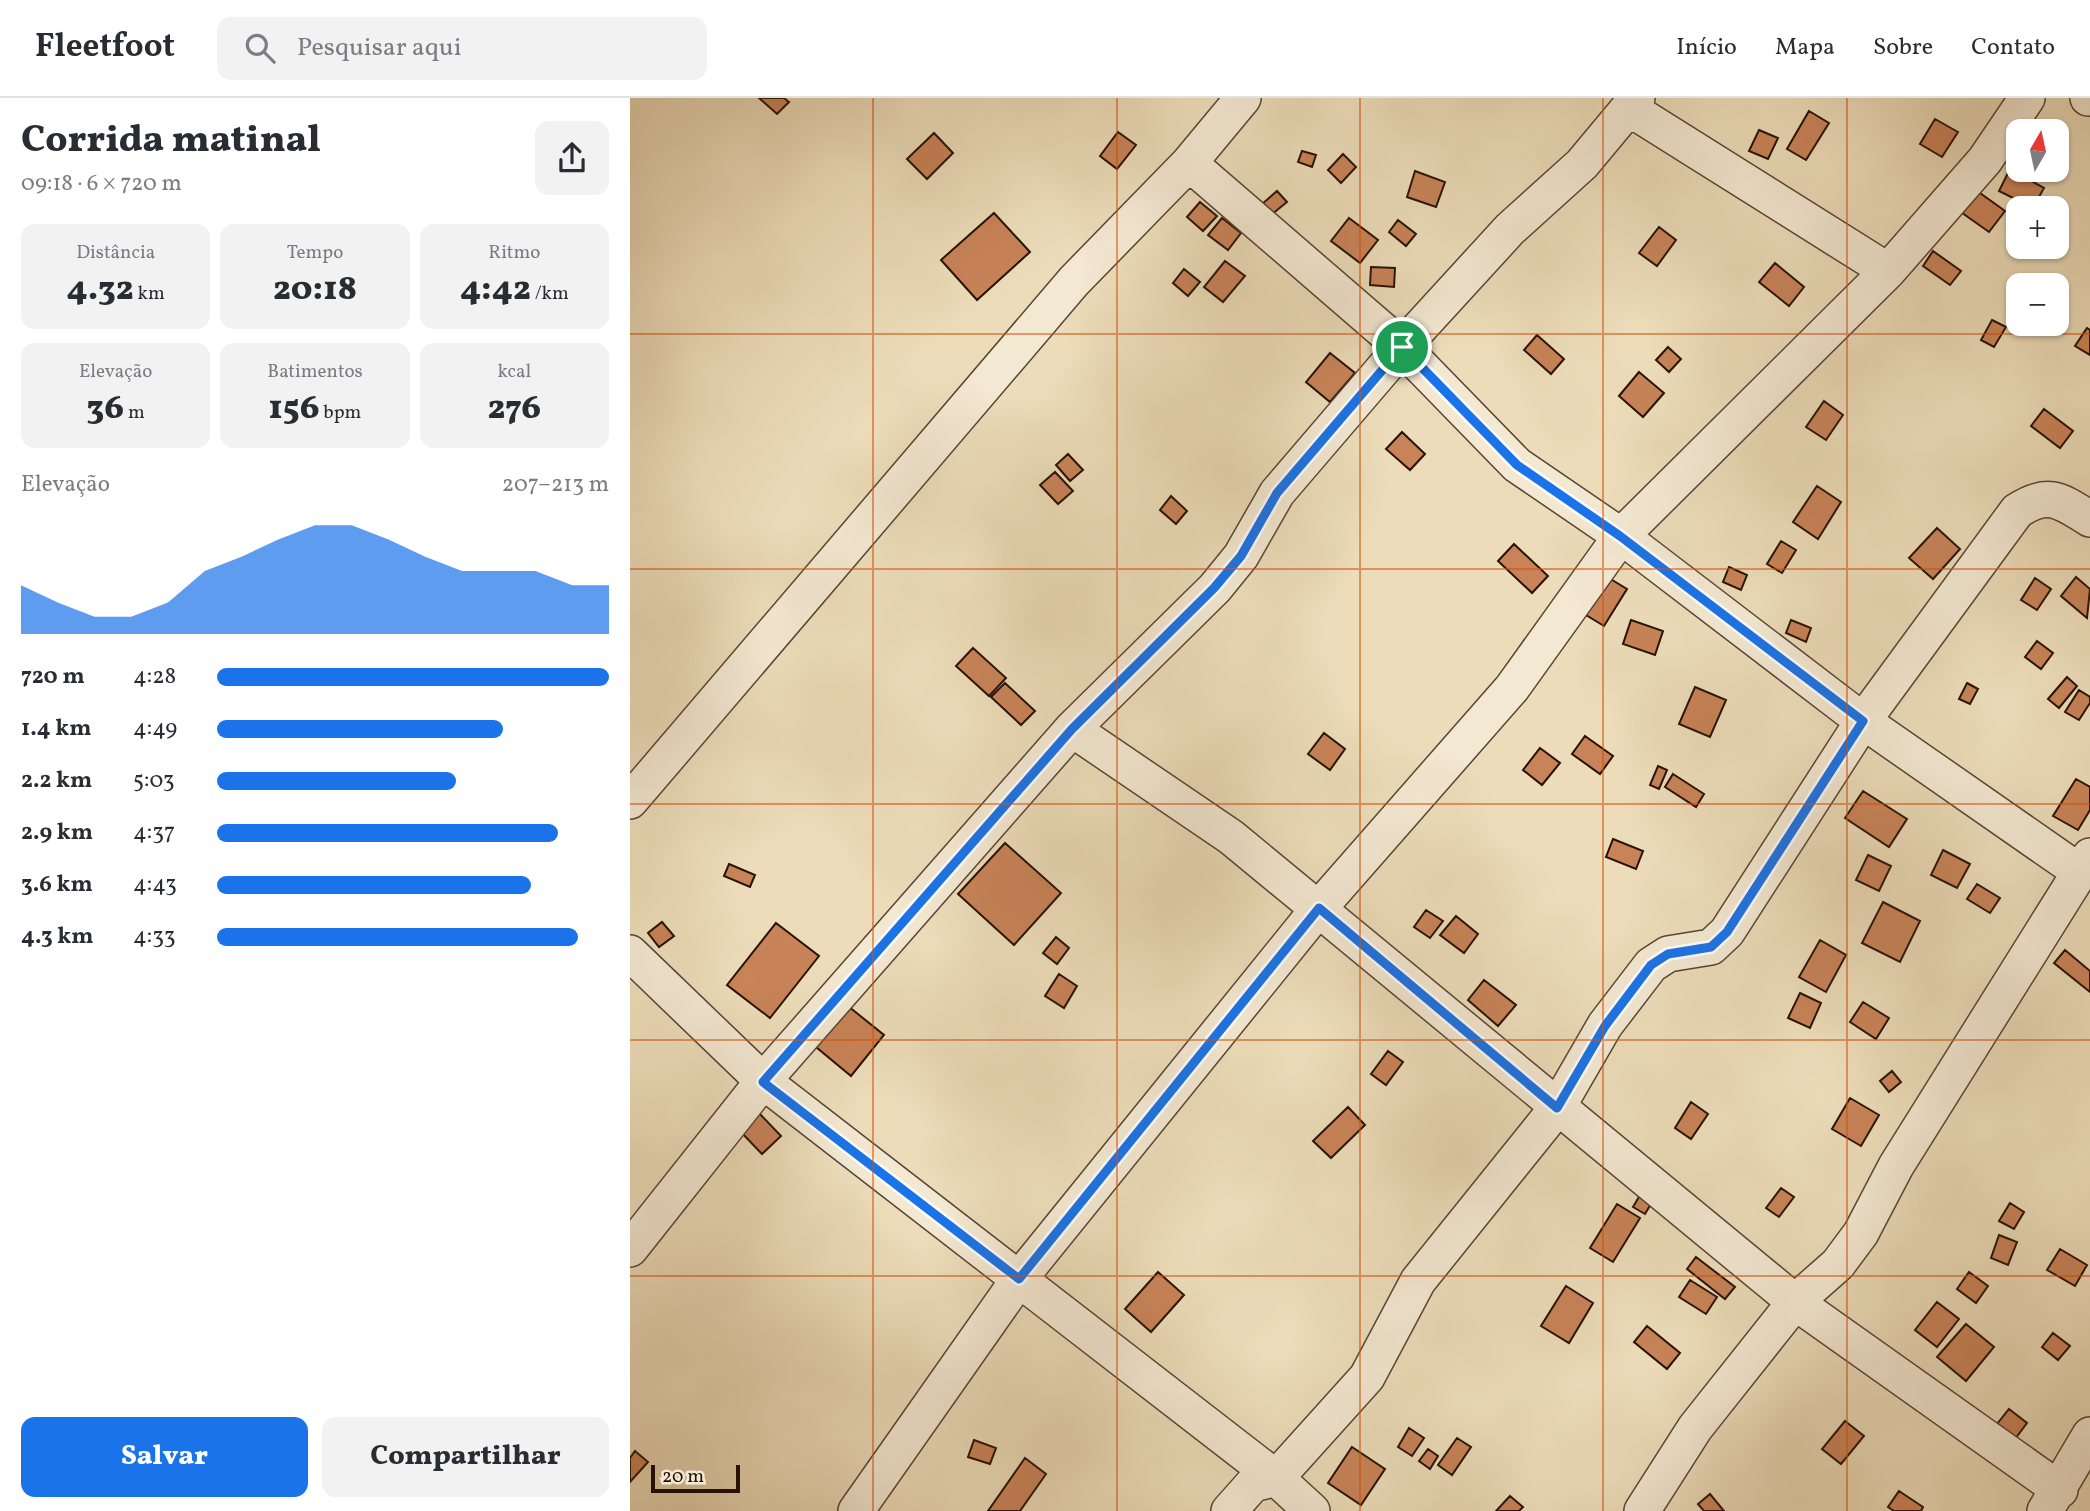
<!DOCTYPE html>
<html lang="pt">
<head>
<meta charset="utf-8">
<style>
  :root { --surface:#fff; --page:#f2f2f3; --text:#2b2b33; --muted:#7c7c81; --line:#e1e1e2; --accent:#1a73e8 }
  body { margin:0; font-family:Vollkorn,serif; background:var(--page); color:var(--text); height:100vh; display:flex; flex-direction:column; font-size:26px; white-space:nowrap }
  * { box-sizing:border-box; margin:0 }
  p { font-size:23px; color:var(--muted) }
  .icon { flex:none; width:38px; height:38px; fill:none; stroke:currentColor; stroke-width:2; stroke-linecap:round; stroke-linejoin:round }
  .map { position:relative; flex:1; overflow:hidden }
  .panel { display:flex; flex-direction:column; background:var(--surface); width:630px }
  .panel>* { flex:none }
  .needle { width:46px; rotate:9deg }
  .fabs { position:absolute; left:1376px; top:21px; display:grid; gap:14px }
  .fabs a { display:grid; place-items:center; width:63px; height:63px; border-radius:14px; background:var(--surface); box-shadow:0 2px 5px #0004; font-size:35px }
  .scale { position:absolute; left:21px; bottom:18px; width:89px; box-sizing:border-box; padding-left:7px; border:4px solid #281207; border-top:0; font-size:19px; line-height:24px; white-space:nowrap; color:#281207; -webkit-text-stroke:5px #f3e8d2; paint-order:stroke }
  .pin { position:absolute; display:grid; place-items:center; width:60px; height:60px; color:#fff; margin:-30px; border:4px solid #fff; border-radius:50%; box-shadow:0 2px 7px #0007 }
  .round { display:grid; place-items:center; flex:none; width:74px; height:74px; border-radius:14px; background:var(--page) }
  .head { display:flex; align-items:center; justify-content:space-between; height:119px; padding:0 21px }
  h1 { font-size:38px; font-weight:800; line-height:52px }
  .metrics { display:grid; grid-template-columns:repeat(3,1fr); gap:10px; height:119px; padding:7px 21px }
  .metrics div { display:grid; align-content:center; border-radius:14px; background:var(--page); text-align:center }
  .metrics b { font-size:35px; font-weight:800 }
  .metrics small { font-size:19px; font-weight:400 }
  .metrics p { font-size:19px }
  .chart { height:196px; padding:14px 21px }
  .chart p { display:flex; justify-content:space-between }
  .chart svg { width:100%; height:126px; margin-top:7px; fill:var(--accent); opacity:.7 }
  .primary-button { display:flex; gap:14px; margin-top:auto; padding:14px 21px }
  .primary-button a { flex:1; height:80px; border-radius:14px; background:var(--accent); color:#fff; font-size:28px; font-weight:800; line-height:80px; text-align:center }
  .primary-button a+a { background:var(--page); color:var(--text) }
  ul { padding:0 21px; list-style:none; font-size:23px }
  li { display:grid; grid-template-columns:112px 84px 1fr; align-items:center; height:52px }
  li i { height:18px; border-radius:9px; background:var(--accent) }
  header { display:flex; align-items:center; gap:42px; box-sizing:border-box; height:98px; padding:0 35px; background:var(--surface); border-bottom:2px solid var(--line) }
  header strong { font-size:33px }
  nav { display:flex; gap:38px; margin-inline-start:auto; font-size:24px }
  .search { width:490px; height:63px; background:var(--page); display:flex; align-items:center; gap:18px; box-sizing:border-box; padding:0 24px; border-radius:14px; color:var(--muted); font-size:26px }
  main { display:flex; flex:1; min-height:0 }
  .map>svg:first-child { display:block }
  .building { fill:#c88358; stroke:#281207; stroke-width:2 }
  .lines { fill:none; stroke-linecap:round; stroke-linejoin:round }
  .minor-casing { stroke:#594434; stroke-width:38 }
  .minor { stroke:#f3e8d2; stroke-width:35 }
  .route-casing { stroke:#fff; stroke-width:14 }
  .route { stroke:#1a73e8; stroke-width:9 }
  .grid { fill:none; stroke:#d5520c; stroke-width:2; stroke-opacity:0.55 }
</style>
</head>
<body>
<header>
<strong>Fleetfoot</strong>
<div class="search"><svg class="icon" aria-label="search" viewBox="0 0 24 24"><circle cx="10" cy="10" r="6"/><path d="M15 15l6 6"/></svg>Pesquisar aqui</div>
<nav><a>Início</a><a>Mapa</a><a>Sobre</a><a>Contato</a></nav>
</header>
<main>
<section class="panel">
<div class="head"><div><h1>Corrida matinal</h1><p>09:18 · 6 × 720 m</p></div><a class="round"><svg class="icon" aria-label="share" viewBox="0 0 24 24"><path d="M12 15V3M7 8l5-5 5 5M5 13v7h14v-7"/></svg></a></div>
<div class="metrics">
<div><p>Distância</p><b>4.32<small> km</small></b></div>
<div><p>Tempo</p><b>20:18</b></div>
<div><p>Ritmo</p><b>4:42<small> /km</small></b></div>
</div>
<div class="metrics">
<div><p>Elevação</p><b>36<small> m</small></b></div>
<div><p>Batimentos</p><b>156<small> bpm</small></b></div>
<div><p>kcal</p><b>276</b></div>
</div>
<div class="chart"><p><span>Elevação</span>207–213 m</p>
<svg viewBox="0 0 160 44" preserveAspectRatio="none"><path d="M0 44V27L10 33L20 38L30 38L40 33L50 22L60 17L70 11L80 6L90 6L100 11L110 17L120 22L130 22L140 22L150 27L160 27V44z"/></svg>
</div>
<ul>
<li><b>720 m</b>4:28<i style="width:100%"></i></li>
<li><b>1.4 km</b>4:49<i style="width:73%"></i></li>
<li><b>2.2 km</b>5:03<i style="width:61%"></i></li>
<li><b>2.9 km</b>4:37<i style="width:87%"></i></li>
<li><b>3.6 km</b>4:43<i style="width:80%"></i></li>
<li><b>4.3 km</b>4:33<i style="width:92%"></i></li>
</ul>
<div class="primary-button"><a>Salvar</a><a>Compartilhar</a></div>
</section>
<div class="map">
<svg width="1460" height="1413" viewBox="0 0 1460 1413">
  <rect width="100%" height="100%" fill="#ecdcb9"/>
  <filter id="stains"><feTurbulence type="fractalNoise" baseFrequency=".00286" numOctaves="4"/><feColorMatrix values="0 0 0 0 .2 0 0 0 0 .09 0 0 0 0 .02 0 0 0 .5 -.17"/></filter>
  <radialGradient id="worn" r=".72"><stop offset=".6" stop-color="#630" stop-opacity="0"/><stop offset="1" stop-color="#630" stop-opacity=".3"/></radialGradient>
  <path class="building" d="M129,0H154L159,4L147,16Z
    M1179,13L1199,25L1176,62L1157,51Z
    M1305,21L1328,34L1312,59L1290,46Z
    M1129,32L1148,40L1138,61L1119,53Z
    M488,34L506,47L487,71L470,58Z
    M304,35L323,55L297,81L277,61Z
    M672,53L686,57L682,69L668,64Z
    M713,56L726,69L711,85L698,72Z
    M1380,71L1414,90L1403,110L1369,93Z
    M785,73L815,84L806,109L777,99Z
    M1343,90L1375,113L1359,134L1328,112Z
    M647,93L657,104L641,117L632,106Z
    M570,104L587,118L573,133L557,119Z
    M364,115L400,154L347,202L311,162Z
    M592,120L611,135L598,152L578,137Z
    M719,120L748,142L730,165L701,143Z
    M768,122L786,136L776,148L759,134Z
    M1029,129L1046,142L1027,168L1009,155Z
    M1303,153L1331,173L1320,187L1293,168Z
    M595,163L615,178L593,204L574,189Z
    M1145,165L1174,189L1159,208L1129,184Z
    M741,169L765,170L764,189L740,187Z
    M554,171L570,184L558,198L543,185Z
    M1362,222L1376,229L1364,249L1351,242Z
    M1457,230L1460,232V257L1445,248Z
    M907,237L934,261L921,276L894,252Z
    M1038,249L1051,261L1039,274L1026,262Z
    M700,255L725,275L700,304L676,284Z
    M1009,274L1034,295L1013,319L989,298Z
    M1194,303L1213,317L1196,342L1176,329Z
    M1414,311L1443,333L1430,350L1401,328Z
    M772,334L795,356L780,372L756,351Z
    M438,356L453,372L440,383L426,367Z
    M425,374L443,393L428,406L410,387Z
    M1187,388L1211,404L1188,441L1163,424Z
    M541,398L557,413L546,426L530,412Z
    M1307,430L1330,451L1303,481L1279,460Z
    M1151,443L1166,452L1152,475L1137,466Z
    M884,446L918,478L902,495L868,463Z
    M1099,469L1117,477L1111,492L1093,484Z
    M974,477L997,491L974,528L951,514Z
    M1446,479L1460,491L1457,520L1431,498Z
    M1405,480L1421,491L1407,512L1391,502Z
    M1001,522L1033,533L1025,557L993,546Z
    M1161,522L1181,530L1176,544L1156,535Z
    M1407,543L1423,555L1411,571L1395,559Z
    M343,550L376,580L359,598L326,568Z
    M1437,579L1447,588L1429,610L1418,601Z
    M375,585L405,613L391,627L361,599Z
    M1337,585L1348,591L1340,606L1329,601Z
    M1065,589L1096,602L1080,639L1049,626Z
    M1449,592L1460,599V605L1449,622L1435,614Z
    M694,635L715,651L700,672L678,656Z
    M955,638L983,658L970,676L942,656Z
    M910,650L930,665L912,687L893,672Z
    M1028,668L1037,672L1029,691L1020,687Z
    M1043,676L1074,696L1066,709L1035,689Z
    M1446,681L1460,689V712L1448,732L1423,718Z
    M1233,693L1277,721L1259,749L1215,720Z
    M983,741L1013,753L1006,771L976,759Z
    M375,745L431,795L384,847L328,796Z
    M1313,752L1340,766L1327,790L1301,777Z
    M1238,757L1261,768L1249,793L1226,782Z
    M99,766L125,777L120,789L94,778Z
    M1347,786L1370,800L1360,815L1337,801Z
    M1253,804L1290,823L1270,864L1232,845Z
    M796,812L813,823L800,840L784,829Z
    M826,818L848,836L834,855L810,837Z
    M32,824L44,838L29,849L18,835Z
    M146,825L189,858L140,920L97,887Z
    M426,839L439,850L427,866L413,855Z
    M1190,842L1216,857L1196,894L1169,879Z
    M1435,852L1460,873V894L1424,865Z
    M429,876L447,888L434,910L415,898Z
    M854,882L886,907L868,928L838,902Z
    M1170,895L1191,905L1180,930L1158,920Z
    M1233,904L1259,920L1246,941L1220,924Z
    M218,908L254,937L221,978L186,949Z
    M758,953L773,964L756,987L741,976Z
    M1262,973L1271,984L1259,994L1250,983Z
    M1220,1000L1249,1017L1231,1048L1202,1031Z
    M1061,1004L1078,1016L1061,1041L1045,1030Z
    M718,1009L735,1027L701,1060L683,1043Z
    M128,1014L151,1038L132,1056L109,1032Z
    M1151,1090L1164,1099L1149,1119L1136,1110Z
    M1010,1097L1022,1104L1015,1116L1003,1109Z
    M1380,1105L1394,1114L1384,1131L1369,1123Z
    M987,1106L1010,1120L983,1164L960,1150Z
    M1369,1137L1387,1144L1378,1167L1361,1160Z
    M1430,1151L1457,1167L1445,1188L1417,1172Z
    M1066,1159L1105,1189L1095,1201L1057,1171Z
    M528,1174L554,1197L521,1234L495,1211Z
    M1339,1174L1358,1188L1346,1205L1327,1191Z
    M1060,1182L1087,1199L1076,1216L1049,1199Z
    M936,1188L963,1205L939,1245L911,1228Z
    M1307,1204L1329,1221L1307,1249L1285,1232Z
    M1336,1226L1364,1249L1336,1283L1307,1259Z
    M1017,1228L1050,1255L1037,1271L1004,1244Z
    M1423,1235L1440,1248L1428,1262L1412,1249Z
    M1379,1311L1397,1325L1385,1341L1367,1326Z
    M1215,1323L1234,1338L1211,1366L1192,1351Z
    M779,1330L794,1340L782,1358L768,1349Z
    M827,1340L841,1349L822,1377L808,1367Z
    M344,1342L366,1350L360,1366L338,1359Z
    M722,1349L755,1371L731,1407L698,1385Z
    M798,1351L808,1358L800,1371L789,1363Z
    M5,1353L18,1364L0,1384V1360Z
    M395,1360L416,1376L390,1413H358Z
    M1269,1393L1293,1409L1291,1413H1264L1258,1409Z
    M1080,1396L1094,1413H1074L1068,1406Z
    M880,1398L893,1409L889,1413H866Z"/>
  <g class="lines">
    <defs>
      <path id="minor" d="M1458,0H1460
        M1000,11L1258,173
        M559,65L772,249L887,367L991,438L1233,623L1450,774
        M442,631L601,739L1165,1204L1430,1392
        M0,703L444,183L559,65L613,0
        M0,855L133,983L646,1380L682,1413
        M0,1151L133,983L442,631L585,490L611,458L647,395L772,249L880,131L952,66L1007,0
        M226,1413L389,1181L689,810L882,590L991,438L1258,173L1355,62L1397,0
        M599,1413L623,1386L646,1380L737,1279L788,1183L927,1010L975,927L1021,867L1038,856L1081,849L1097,834L1233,623L1387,413C1419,392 1431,403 1460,421
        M1012,1413L1065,1330L1165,1204L1208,1166L1231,1135L1266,1068L1460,758
        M1415,1413L1460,1337"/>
    </defs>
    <use href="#minor" class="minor-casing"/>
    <use href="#minor" class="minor"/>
  </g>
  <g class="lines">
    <defs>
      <path id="route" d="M772,249L887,367L990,438L1233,623L1097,834L1081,849L1038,856L1021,867L975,928L927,1010L689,810L389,1181L133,984L442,631L584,490L611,458L647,395Z"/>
    </defs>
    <use href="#route" class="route-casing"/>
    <use href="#route" class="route"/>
  </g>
  <path class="grid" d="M243,0V1413M487,0V1413M730,0V1413M973,0V1413M1217,0V1413M0,236H1460M0,471H1460M0,706H1460M0,942H1460M0,1178H1460"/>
  <rect width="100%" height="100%" filter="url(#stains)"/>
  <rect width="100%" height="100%" fill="url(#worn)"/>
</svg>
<div class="fabs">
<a><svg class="needle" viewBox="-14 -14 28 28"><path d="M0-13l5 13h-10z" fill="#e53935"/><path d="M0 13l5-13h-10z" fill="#7c7c81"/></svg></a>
<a>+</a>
<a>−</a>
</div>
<div class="scale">20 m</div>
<div class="pin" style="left:772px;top:249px;background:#1e9e55"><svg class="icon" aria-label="arrive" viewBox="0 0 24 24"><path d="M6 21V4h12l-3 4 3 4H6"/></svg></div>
</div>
</main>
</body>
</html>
